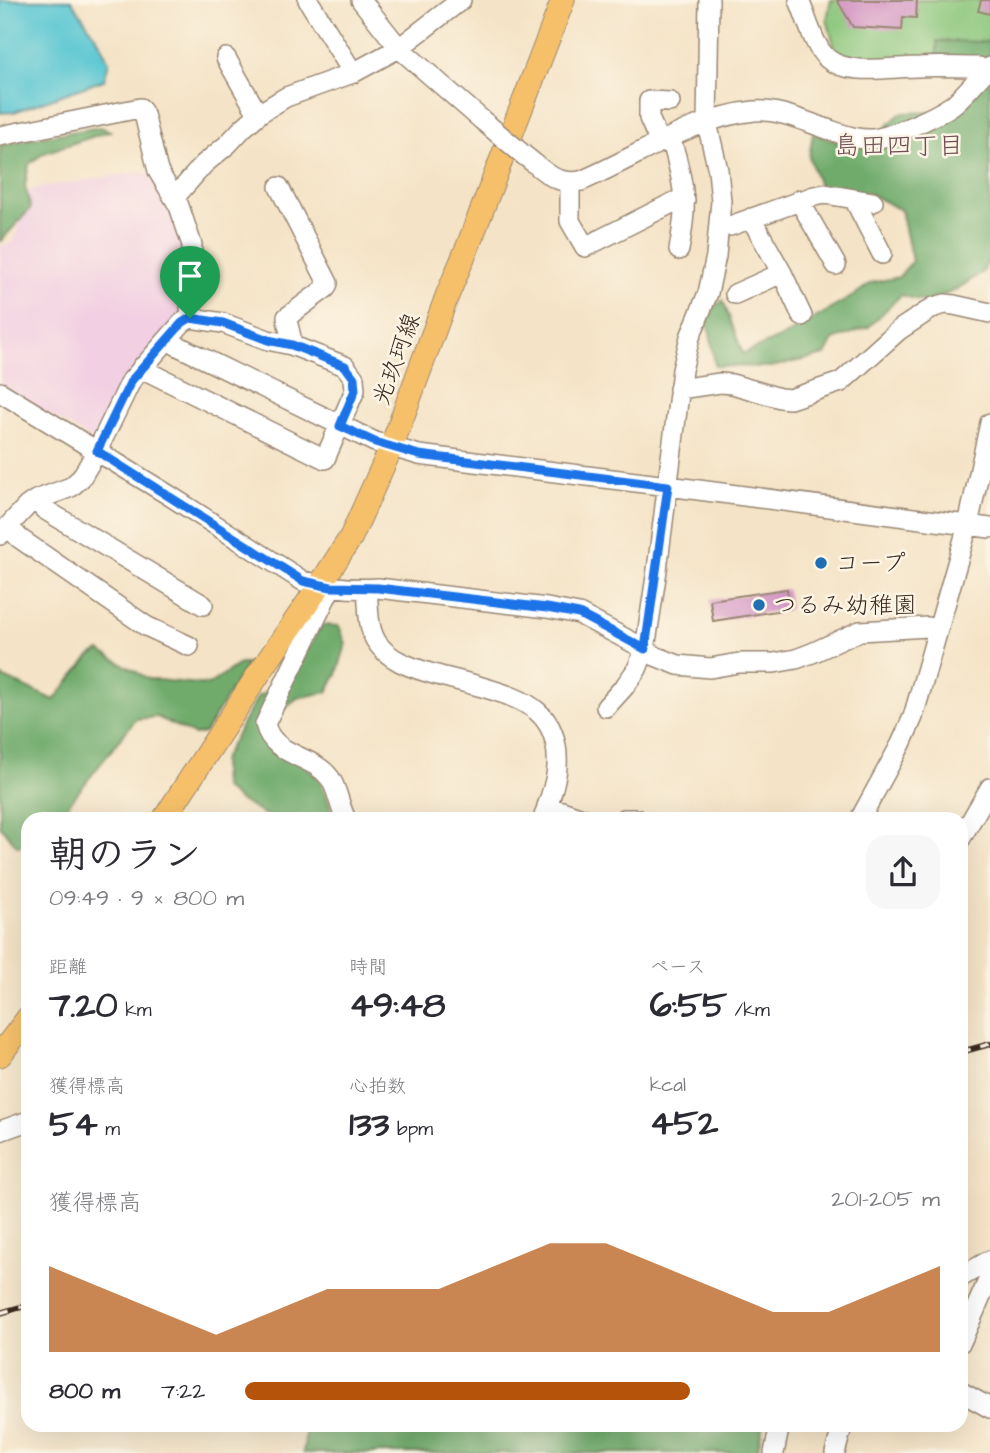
<!DOCTYPE html>
<html lang="ja">
<head>
<meta charset="utf-8">
<style>
  :root { --surface:#fff; --page:#f7f7f7; --text:#2b2b33; --muted:#7c7c81; --accent:#b45309 }
  body { margin:0; font-family:"Architects Daughter","Klee One",sans-serif; background:var(--page); color:var(--text); height:100vh; display:flex; flex-direction:column; font-size:26px; white-space:nowrap }
  * { box-sizing:border-box; margin:0 }
  p { font-size:23px; color:var(--muted) }
  .icon { flex:none; width:38px; height:38px; fill:none; stroke:currentColor; stroke-width:2; stroke-linecap:round; stroke-linejoin:round }
  .map { position:relative; flex:1; overflow:hidden }
  .sheet { position:absolute; left:21px; top:812px; width:947px; height:620px; display:flex; flex-direction:column; background:var(--surface); border-radius:21px; box-shadow:0 7px 28px #0002 }
  .sheet>* { flex:none }
  .pin { position:absolute; display:grid; place-items:center; width:60px; height:60px; color:#fff; margin:-72px -30px; border-radius:50% 50% 50% 0; rotate:-45deg; box-shadow:0 0 7px #0007 }
  .pin .icon { rotate:45deg }
  .round { display:grid; place-items:center; flex:none; width:74px; height:74px; border-radius:21px; background:var(--page) }
  .overview { display:flex; align-items:center; justify-content:space-between; height:119px; padding:0 28px }
  h1 { font-size:38px; font-weight:800; line-height:52px }
  .stats { display:grid; grid-template-columns:repeat(3,1fr); gap:10px; height:119px; padding:7px 28px }
  .stats div { display:grid; align-content:center }
  .stats b { font-size:35px; font-weight:800 }
  .stats small { font-size:19px; font-weight:400 }
  .stats p { font-size:19px }
  .chart { height:196px; padding:14px 28px }
  .chart p { display:flex; justify-content:space-between }
  .chart svg { width:100%; height:126px; margin-top:7px; fill:var(--accent); opacity:.7 }
  ul { padding:0 28px; list-style:none; font-size:23px }
  li { display:grid; grid-template-columns:112px 84px 1fr; align-items:center; height:52px }
  li i { height:18px; border-radius:9px; background:var(--accent) }
  .map>svg:first-child { display:block }
  .built { fill:#f2cfe2 }
  .green { fill:#8ac67c; stroke:#62784d; stroke-width:2 }
  .forest { fill:#6fab6c; stroke:#556a45; stroke-width:2 }
  .water { fill:#5bc7d3; stroke:#4b7878; stroke-width:2 }
  .building { fill:#d291c3 }
  .lines { fill:none; stroke-linecap:round; stroke-linejoin:round }
  .minor-casing { stroke:#988672; stroke-width:22 }
  .major-casing { stroke:#988672; stroke-width:25 }
  .minor { stroke:#fff; stroke-width:19 }
  .major { stroke:#f6c06b; stroke-width:23 }
  .rail-casing { stroke:#3b2a1e; stroke-width:6 }
  .rail { stroke:#fcf5e5; stroke-width:3.5; stroke-dasharray:10; stroke-linecap:butt }
  .minor-bridge-casing { stroke:#988672; stroke-width:22; stroke-linecap:butt }
  .minor-bridge { stroke:#fff; stroke-width:19 }
  .route-casing { stroke:#fff; stroke-width:14 }
  .route { stroke:#1a73e8; stroke-width:9 }
  .poi-dot { fill:#1f6fb2; stroke:#fcf5e5; stroke-width:2.5 }
  .labels { text-anchor:middle; stroke-width:5; stroke-linejoin:round; paint-order:stroke }
  .street-label { font-size:24px; fill:#3b2a1e; stroke:#fcf5e5 }
  .poi-label { font-size:24px; fill:#3b2a1e; stroke:#fcf5e5; text-anchor:start }
  .neighbourhood-label { font-size:26px; fill:#704e58; stroke:#fcf5e5 }
</style>
</head>
<body>
<div class="map">
<svg width="990" height="1453" viewBox="0 0 990 1453">
  <rect width="100%" height="100%" fill="#fcf5e5"/>
  <filter id="ink" filterUnits="userSpaceOnUse"><feTurbulence type="fractalNoise" baseFrequency=".0143" numOctaves="2"/><feDisplacementMap in="SourceGraphic" scale="14" xChannelSelector="R" yChannelSelector="G"/><feConvolveMatrix kernelMatrix="1 2 1 2 8 2 1 2 1" color-interpolation-filters="sRGB"/></filter>
  <filter id="wash" filterUnits="userSpaceOnUse"><feTurbulence type="fractalNoise" baseFrequency=".00686" numOctaves="4" result="noise"/><feDisplacementMap in="SourceGraphic" scale="28" xChannelSelector="R" yChannelSelector="G"/><feGaussianBlur stdDeviation="1.57" result="paint"/><feColorMatrix in="noise" values="0 0 0 0 0 0 0 0 0 0 0 0 0 0 0 0 0 1.4 0 .05"/><feComposite in="paint" operator="in"/></filter>
  <g filter="url(#wash)">
    <rect width="100%" height="100%" fill="#f4e3c6"/>
    <path class="built" d="M138,172L151,175L170,200L186,246L185,307L155,342L93,440L0,385V246L13,243L31,189Z"/>
    <path class="green" d="M831,0H990V61L984,63L847,59L836,53L827,19Z"/>
    <path class="forest" d="M937,41L990,42V258L983,272L954,291L926,302L901,295L869,327L833,340L825,355L771,367L715,366L710,332L703,315L723,300L743,354L784,336L853,296L871,283L899,277L912,261L901,210L868,193L820,189L809,157L813,133L852,147L881,145L886,127L901,113L954,112L980,60L937,55Z
      M100,127L110,131L44,153L29,164L25,186L31,208L0,242V146L33,138Z
      M322,625L339,626L346,644L337,674L327,692L297,698L272,720L264,737C283,751 308,764 321,783C328,795 329,809 338,819H272L237,799L223,787L222,761L258,696L288,684Z
      M100,651L149,679L208,685L239,664H247L205,733L194,735L157,717L136,719L57,819H28V845L17,846L0,826V676L54,700L90,656Z
      M307,1425V1424L763,1425L757,1453H303Z"/>
    <path class="water" d="M0,0H71L100,43L109,62L104,80L14,112L0,113Z"/>
    <g id="blocks">
      <path class="building" d="M837,0H917L916,18L903,17L902,30L853,27Z
        M981,0H990V14L978,11Z
        M787,589L790,609L713,621L710,600Z"/>
    </g>
  </g>
  <g filter="url(#ink)">
    <use href="#blocks" fill-opacity="0" stroke="#988672" stroke-width="2"/>
    <g class="lines">
      <defs>
        <path id="minor" d="M308,0L353,73
          M361,0L399,48L482,120
          M799,0C806,16 814,48 828,59C849,76 892,67 919,67C939,66 959,67 979,67L985,72
          M226,58L255,109L260,113
          M0,136L140,108L144,114L158,171L179,206L192,245L190,318L182,323L131,381L97,451L81,478L71,487L36,500L27,506L0,535
          M669,138C674,147 676,155 678,165C687,200 685,215 679,250
          M660,143L649,118V101L670,102
          M525,156C545,171 554,185 581,181C636,158 693,117 754,111C778,109 804,121 827,129C842,134 857,140 873,139C891,137 943,114 956,102C968,91 978,78 990,67
          M570,183V221L585,247L674,202L685,201
          M279,187L328,283L326,288L287,317C287,328 293,335 291,345
          M175,197L204,164L228,144L243,128L260,113L286,97L353,73L399,48L461,0
          M799,200L836,265
          M857,200V205L882,254
          M751,218L782,273L802,316
          M720,226H730L814,196L825,194L873,202
          M735,294L782,273
          M168,339L176,345L375,442L419,455L668,486L990,528
          M142,367L151,373L325,459L355,390L354,378L345,366L291,345L268,340L223,323L190,318
          M679,389L720,383L732,384L780,398L790,399L841,382L899,330L934,307L945,304L954,305L990,313
          M0,392L167,494L303,581C328,587 353,590 378,588L547,608L579,614L645,649L655,656L678,665L710,668L739,663H774L796,659L812,653L860,631L928,627L938,629
          M36,500L44,509L203,605
          M8,526L19,538L146,626L189,646
          M331,587L265,724C273,757 312,754 330,778C338,790 339,806 346,819
          M367,589C369,606 367,626 376,641C388,660 410,667 430,673C447,678 465,682 482,687C527,700 560,713 557,767C556,784 548,803 543,819
          M606,707L625,686L637,669L645,649L657,570L682,370L690,337L708,293L716,256L721,201L718,170L707,123L709,0
          M547,806L585,819
          M624,819H637
          M860,819L901,744L913,717L968,525L990,423
          M961,838L990,788
          M0,1131L28,1121
          M961,1277L990,1260
          M961,1342L990,1276
          M961,1392L990,1408
          M774,1453L780,1424
          M835,1453L843,1424"/>
        <path id="major" d="M164,819L260,672L320,585L351,537L391,448L447,296L468,246L563,0
          M0,1055L28,1018"/>
      </defs>
      <use href="#minor" class="minor-casing"/>
      <use href="#major" class="major-casing"/>
      <use href="#minor" class="minor"/>
      <use href="#major" class="major"/>
      <defs>
        <path id="rail" d="M961,1052L990,1044
          M0,1313L28,1305"/>
      </defs>
      <use href="#rail" class="rail-casing"/>
      <use href="#rail" class="rail"/>
      <defs>
        <path id="minor-bridge" d="M482,120L525,156"/>
      </defs>
      <use href="#minor-bridge" class="minor-bridge-casing"/>
      <use href="#minor-bridge" class="minor-bridge"/>
    </g>
  </g>
  <g class="lines" filter="url(#ink)">
    <defs>
      <path id="route" d="M190,318L223,323L268,340L292,345L345,366L354,378L355,390L340,426L375,442L419,455L668,486L645,649L579,614L547,608L378,588L331,587L303,581L97,451L131,381L182,323Z"/>
    </defs>
    <use href="#route" class="route-casing"/>
    <use href="#route" class="route"/>
  </g>
  <g class="poi-dot">
    <circle cx="821" cy="563" r="7"/>
    <circle cx="759" cy="605" r="7"/>
  </g>
  <g class="labels">
    <g class="street-label">
      <text transform="translate(396 359) rotate(-70)" y="8">光玖珂線</text>
    </g>
    <g class="poi-label">
      <text x="835" y="571">コープ</text>
      <text x="773" y="613">つるみ幼稚園</text>
    </g>
    <g class="neighbourhood-label">
      <text x="899" y="154">島田四丁目</text>
    </g>
  </g>
</svg>
<div class="pin" style="left:190px;top:318px;background:#1e9e55"><svg class="icon" aria-label="arrive" viewBox="0 0 24 24"><path d="M6 21V4h12l-3 4 3 4H6"/></svg></div>
<section class="sheet">
<div class="overview"><div><h1>朝のラン</h1><p>09:49 · 9 × 800 m</p></div><a class="round"><svg class="icon" aria-label="share" viewBox="0 0 24 24"><path d="M12 15V3M7 8l5-5 5 5M5 13v7h14v-7"/></svg></a></div>
<div class="stats">
<div><p>距離</p><b>7.20<small> km</small></b></div>
<div><p>時間</p><b>49:48</b></div>
<div><p>ペース</p><b>6:55<small> /km</small></b></div>
</div>
<div class="stats">
<div><p>獲得標高</p><b>54<small> m</small></b></div>
<div><p>心拍数</p><b>133<small> bpm</small></b></div>
<div><p>kcal</p><b>452</b></div>
</div>
<div class="chart"><p><span>獲得標高</span>201–205 m</p>
<svg viewBox="0 0 160 44" preserveAspectRatio="none"><path d="M0 44V14L10 22L20 30L30 38L40 30L50 22L60 22L70 22L80 14L90 6L100 6L110 14L120 22L130 30L140 30L150 22L160 14V44z"/></svg>
</div>
<ul>
<li><b>800 m</b>7:22<i style="width:64%"></i></li>
</ul>
</section>
</div>
</body>
</html>
